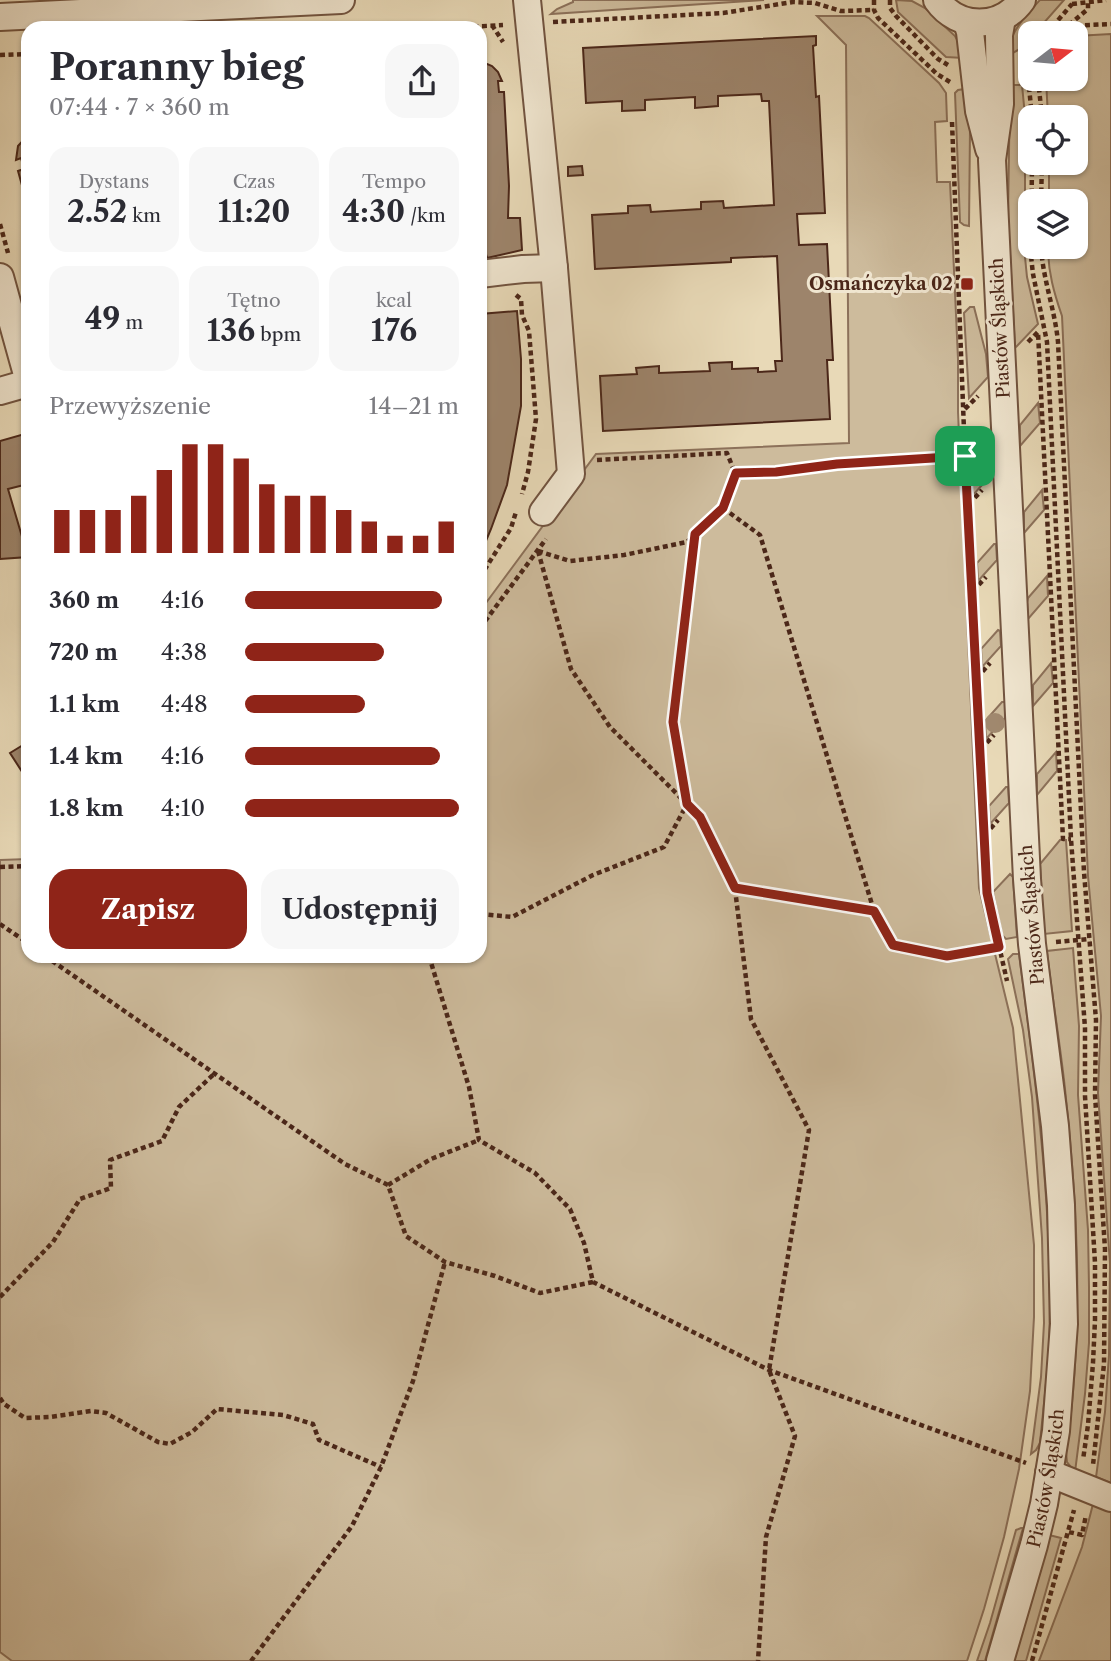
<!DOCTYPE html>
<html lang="pl">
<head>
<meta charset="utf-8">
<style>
  :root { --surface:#fff; --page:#f7f7f7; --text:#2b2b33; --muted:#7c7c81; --accent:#8f2418 }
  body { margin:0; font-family:"Libre Caslon Text",serif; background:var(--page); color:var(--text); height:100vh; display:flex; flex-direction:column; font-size:26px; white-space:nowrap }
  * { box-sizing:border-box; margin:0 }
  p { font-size:23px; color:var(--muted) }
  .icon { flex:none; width:38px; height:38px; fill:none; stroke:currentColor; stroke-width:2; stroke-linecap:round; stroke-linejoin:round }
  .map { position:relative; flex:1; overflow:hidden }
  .drawer { position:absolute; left:21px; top:21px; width:466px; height:942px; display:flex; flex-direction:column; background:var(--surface); border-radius:21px; box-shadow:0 2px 5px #0004 }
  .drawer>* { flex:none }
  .needle { width:46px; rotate:74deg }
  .controls { position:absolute; left:1018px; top:21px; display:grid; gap:14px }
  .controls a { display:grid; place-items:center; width:70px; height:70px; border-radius:14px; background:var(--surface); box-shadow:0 2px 5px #0004; font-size:35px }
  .pin { position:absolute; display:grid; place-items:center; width:60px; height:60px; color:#fff; margin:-30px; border-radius:14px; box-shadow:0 4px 10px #0006 }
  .round { display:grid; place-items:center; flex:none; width:74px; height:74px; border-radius:21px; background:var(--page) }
  .summary { display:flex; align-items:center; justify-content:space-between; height:119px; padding:0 28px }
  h1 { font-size:38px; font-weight:700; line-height:52px }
  .stats { display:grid; grid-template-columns:repeat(3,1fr); gap:10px; height:119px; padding:7px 28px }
  .stats div { display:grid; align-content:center; border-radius:18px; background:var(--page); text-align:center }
  .stats b { font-size:30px; font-weight:700 }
  .stats small { font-size:19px; font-weight:400 }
  .stats p { font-size:19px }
  .chart { height:196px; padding:14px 28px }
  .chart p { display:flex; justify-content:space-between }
  .chart svg { width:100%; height:126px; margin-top:7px; stroke:var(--accent); stroke-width:6 }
  .action { display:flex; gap:14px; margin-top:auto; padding:14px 28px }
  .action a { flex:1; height:80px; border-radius:21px; background:var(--accent); color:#fff; font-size:28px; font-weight:700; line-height:80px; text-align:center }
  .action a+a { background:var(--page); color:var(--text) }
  ul { padding:0 28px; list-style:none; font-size:23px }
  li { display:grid; grid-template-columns:112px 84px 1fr; align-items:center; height:52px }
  li i { height:18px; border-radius:9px; background:var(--accent) }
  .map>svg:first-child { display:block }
  .green { fill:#cdbb9c; stroke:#8c715a; stroke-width:2 }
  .building { fill:#9d846b; stroke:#4b2719; stroke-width:2 }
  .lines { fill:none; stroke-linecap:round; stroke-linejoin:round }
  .minor-casing { stroke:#725440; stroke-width:30 }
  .path { stroke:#4b2719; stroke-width:4.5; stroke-dasharray:5 3.5; stroke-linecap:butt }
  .minor { stroke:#f0e6d0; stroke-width:26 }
  .tree { fill:#a0886e }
  .route-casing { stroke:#fff; stroke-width:14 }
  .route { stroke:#8f2418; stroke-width:9 }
  .poi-dot { fill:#8f2418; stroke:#f0e6d0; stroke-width:2.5 }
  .labels { text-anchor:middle; stroke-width:6; stroke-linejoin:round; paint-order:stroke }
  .poi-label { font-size:18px; font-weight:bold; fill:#4b2719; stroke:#f0e6d0; text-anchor:end }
  .street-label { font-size:18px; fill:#4b2719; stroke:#f0e6d0 }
</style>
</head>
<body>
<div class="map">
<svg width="1111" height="1661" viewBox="0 0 1111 1661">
  <rect width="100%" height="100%" fill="#e8d9b7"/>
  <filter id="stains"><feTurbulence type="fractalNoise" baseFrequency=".00286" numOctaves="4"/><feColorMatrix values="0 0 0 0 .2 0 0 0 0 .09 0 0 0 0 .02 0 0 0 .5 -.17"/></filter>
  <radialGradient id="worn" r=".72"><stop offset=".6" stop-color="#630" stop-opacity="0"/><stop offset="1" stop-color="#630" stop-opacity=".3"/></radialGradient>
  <path class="green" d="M573,0H764L551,14L557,9L573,2Z
    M896,0L912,1L925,8L955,36L961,47L963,58L946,57L898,12Z
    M1040,0H1064L1035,33H1031V38C1023,46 1018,52 1007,55C1009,33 1025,16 1040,0Z
    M817,16H865L869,18L939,83L946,93L947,121L935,122L937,182H950L958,359V412L979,888L1013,1028L1034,1245V1317L1030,1391L1019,1469L1004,1537L984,1609L967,1661H12L0,1652V860L28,859V956H480V611L596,454L849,443L846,45Z
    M1111,34V1483L1096,1477L1105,1412L1109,1355L1110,1264L1098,1093L1101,1016L1088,876L1062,316C1054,293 1048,272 1048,247H1076V201H1049V163H1076V117H1048L1046,79H1076V36Z
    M1010,85H1022L1025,116V257L1027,277L1038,324L1015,348L1008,217Z
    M965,89L970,129L969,226L964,225L960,222L955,93L958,90Z
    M970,307H974L986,354L988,377L969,398L964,313Z
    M1038,403L1040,423L1020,446V425Z
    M990,457H992L993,473L973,495L972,476Z
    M1042,490L1044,510L1024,533V512Z
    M994,544H996L997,560L978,581L977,563Z
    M1047,576L1048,596L1028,619L1027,602L1028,598Z
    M998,630L1000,631L1001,646L982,667L981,649Z
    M1051,663L1053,683L1033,706V685Z
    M1002,702H1005V718L986,739L985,721Z
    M1056,752L1057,771L1037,795V774Z
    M1006,787H1008L1009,803L990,824L989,806Z
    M1060,840H1066L1072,931L1044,934L1040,864Z
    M1010,874L1013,877L1017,937L1006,939L1002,935L993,892Z
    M1073,948L1079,1026L1078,1095L1088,1230L1089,1287V1343L1085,1394L1075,1472L1067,1462L1066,1452C1084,1331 1078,1209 1065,1089C1060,1042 1052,997 1047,951Z
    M1013,954H1019C1036,1084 1054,1215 1049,1347C1047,1379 1043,1411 1040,1443L1036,1450L1031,1454L1041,1377L1044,1323L1042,1238L1032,1097L1023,1030L1008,959Z
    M1093,1504L1111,1512V1661H1039L1082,1547Z
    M1021,1528H1023L985,1661H977L990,1623L1016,1530Z
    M1049,1535L1061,1538L1026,1661H1014Z"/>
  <path class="building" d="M816,36V45L813,46L816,97L819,96L825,213L797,214L799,245L827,244L833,360H827L830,419L603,431L600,376L637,374L636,368L659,366V373L710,371L709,363L732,362V369L758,368V372L776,371L775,361H782L777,256L731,258V262L595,269L592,215L628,213V206L650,205L651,212L701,209V202L723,201L724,208L774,205L769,101H762L761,94L718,96V106L695,108V97L645,100V110L622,111V101L586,103L583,48Z
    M480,61L492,66L498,72L502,81H498L499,92H504L509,186L508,218H520L522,250L487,258L480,231Z
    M28,135V207L18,171L24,169L21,158L16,160L18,146Z
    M582,166L583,175L568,176V167Z
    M517,311L521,359V406L507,485L491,529L480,555V314Z
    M28,433V484L8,489L28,557L0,559V441Z
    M28,742V781L10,753Z"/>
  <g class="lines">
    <defs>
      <g id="minor">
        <path d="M527,0L554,268L571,474L543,512"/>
        <path d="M937,0C958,30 1001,30 1022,0"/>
        <path d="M0,17L341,0"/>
        <path d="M967,22L970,32L979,111L989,149"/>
        <path d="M480,274L523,269L554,268"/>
        <path d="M0,277L28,378"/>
        <path d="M0,391L28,383"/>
        <path d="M1049,1473L1111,1498"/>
        <path id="s1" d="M1000,1661L1034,1545L1044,1504L1056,1431L1064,1324L1061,1205L1055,1126L1032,944L1027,879L992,160L1000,104L999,35L1002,18"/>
      </g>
    </defs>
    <use href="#minor" class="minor-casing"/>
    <path class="path" d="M874,0V10L878,18L937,74L950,82
      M890,0V8L896,16L938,59L948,65
      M1072,4L1106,0
      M553,22L723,13L793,2L815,3L841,11L874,10
      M492,25L503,42
      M1069,25L1088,9V0
      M1068,26L1111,24
      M448,28L503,25
      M1047,33L1072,4V0
      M0,55L28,54
      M1038,79L1042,117
      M1029,87L1032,117
      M952,122L965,456L987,893L1007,981
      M1032,163L1031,256L1033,274L1047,342L1071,839L1085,1028V1096L1095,1263V1320L1093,1363L1088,1425L1083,1460
      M1041,201L1042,163
      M0,224L8,253
      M1041,247C1043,280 1055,310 1058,342L1084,872L1096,1020L1095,1095L1105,1249L1104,1364L1093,1465
      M516,295L521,299L522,315L529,331L536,419L528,472L522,494
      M1028,342L1038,332L1063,839H1071
      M965,409L978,396
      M597,460L727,453L735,473L776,472L837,464L965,456
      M969,504L982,490
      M723,508L760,535L874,911L893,945L947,956L1001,947
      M538,551L571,669L610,727L700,817L735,889L751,1019L809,1130L769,1370L795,1436L766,1537L758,1661
      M538,551L570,561L624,555L687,542L723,508L735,473
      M480,577L511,528L516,512
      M973,591L986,577
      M480,628L546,539
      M977,678L990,663
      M981,749L994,735
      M985,835L998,820
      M0,867L28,866
      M735,889L874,911
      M480,914L512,917L593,875L664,847L687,804L673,722L695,534
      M0,924L28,943
      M1056,942L1090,939
      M45,956L345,1164L388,1185L406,1236L445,1262L495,1276L540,1293L593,1282
      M429,956L469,1087L479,1140L535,1173L570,1209L584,1243L593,1282L769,1370L1026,1463
      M388,1185L431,1159L479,1140
      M0,1297L53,1242L80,1199L111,1188L110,1160L162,1141L179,1107L215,1073
      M0,1398L4,1404L25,1418L50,1417L91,1411L106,1413L158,1442L170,1444L192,1432L217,1409L283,1415L313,1424L319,1440L381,1467
      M1069,1532L1082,1535L1086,1515
      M251,1661L352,1526L381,1467L413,1381L445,1262
      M1032,1661L1074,1510"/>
    <use href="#minor" class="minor"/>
  </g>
  <circle class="tree" cx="995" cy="723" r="10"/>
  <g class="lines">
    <defs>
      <path id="route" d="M965,456L987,893L999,947L947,956L893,945L874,911L735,888L700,817L687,804L673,722L695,534L723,508L736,473L776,472L837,464Z"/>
    </defs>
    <use href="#route" class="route-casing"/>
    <use href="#route" class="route"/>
  </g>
  <rect class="poi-dot" x="960" y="277" width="14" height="14" rx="3.5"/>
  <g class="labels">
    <g class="poi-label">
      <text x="953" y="290">Osmańczyka 02</text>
    </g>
    <g class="street-label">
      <text transform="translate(1000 328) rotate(-93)" y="6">Piastów Śląskich</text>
      <text transform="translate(1032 915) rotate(-95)" y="6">Piastów Śląskich</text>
      <text dy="6" stroke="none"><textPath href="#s1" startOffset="189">Piastów Śląskich</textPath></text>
    </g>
  </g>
  <rect width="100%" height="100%" filter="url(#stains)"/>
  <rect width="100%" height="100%" fill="url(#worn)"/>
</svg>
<div class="controls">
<a><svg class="needle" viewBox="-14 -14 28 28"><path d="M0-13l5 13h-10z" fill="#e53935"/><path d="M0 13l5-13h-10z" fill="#7c7c81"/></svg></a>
<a><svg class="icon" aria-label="locate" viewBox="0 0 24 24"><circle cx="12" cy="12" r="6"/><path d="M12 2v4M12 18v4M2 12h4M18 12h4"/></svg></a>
<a><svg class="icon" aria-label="layers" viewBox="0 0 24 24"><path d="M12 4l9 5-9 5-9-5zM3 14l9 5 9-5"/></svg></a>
</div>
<div class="pin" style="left:965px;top:456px;background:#1e9e55"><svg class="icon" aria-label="arrive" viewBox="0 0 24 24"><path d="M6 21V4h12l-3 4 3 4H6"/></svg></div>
<section class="drawer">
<div class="summary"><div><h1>Poranny bieg</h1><p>07:44 · 7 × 360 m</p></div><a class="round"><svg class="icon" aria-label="share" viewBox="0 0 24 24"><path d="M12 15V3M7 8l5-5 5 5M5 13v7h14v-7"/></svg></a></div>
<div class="stats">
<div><p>Dystans</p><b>2.52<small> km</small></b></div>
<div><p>Czas</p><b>11:20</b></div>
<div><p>Tempo</p><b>4:30<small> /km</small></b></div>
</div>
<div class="stats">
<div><b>49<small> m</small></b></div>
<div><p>Tętno</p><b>136<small> bpm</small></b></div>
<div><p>kcal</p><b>176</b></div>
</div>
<div class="chart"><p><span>Przewyższenie</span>14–21 m</p>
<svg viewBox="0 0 160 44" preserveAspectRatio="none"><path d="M5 44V29M15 44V29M25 44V29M35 44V24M45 44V15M55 44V6M65 44V6M75 44V11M85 44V20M95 44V24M105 44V24M115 44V29M125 44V33M135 44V38M145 44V38M155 44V33"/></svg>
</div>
<ul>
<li><b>360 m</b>4:16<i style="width:92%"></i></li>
<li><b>720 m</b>4:38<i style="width:65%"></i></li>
<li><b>1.1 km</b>4:48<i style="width:56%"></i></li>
<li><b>1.4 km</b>4:16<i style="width:91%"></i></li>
<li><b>1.8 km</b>4:10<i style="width:100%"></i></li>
</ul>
<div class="action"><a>Zapisz</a><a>Udostępnij</a></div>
</section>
</div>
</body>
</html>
